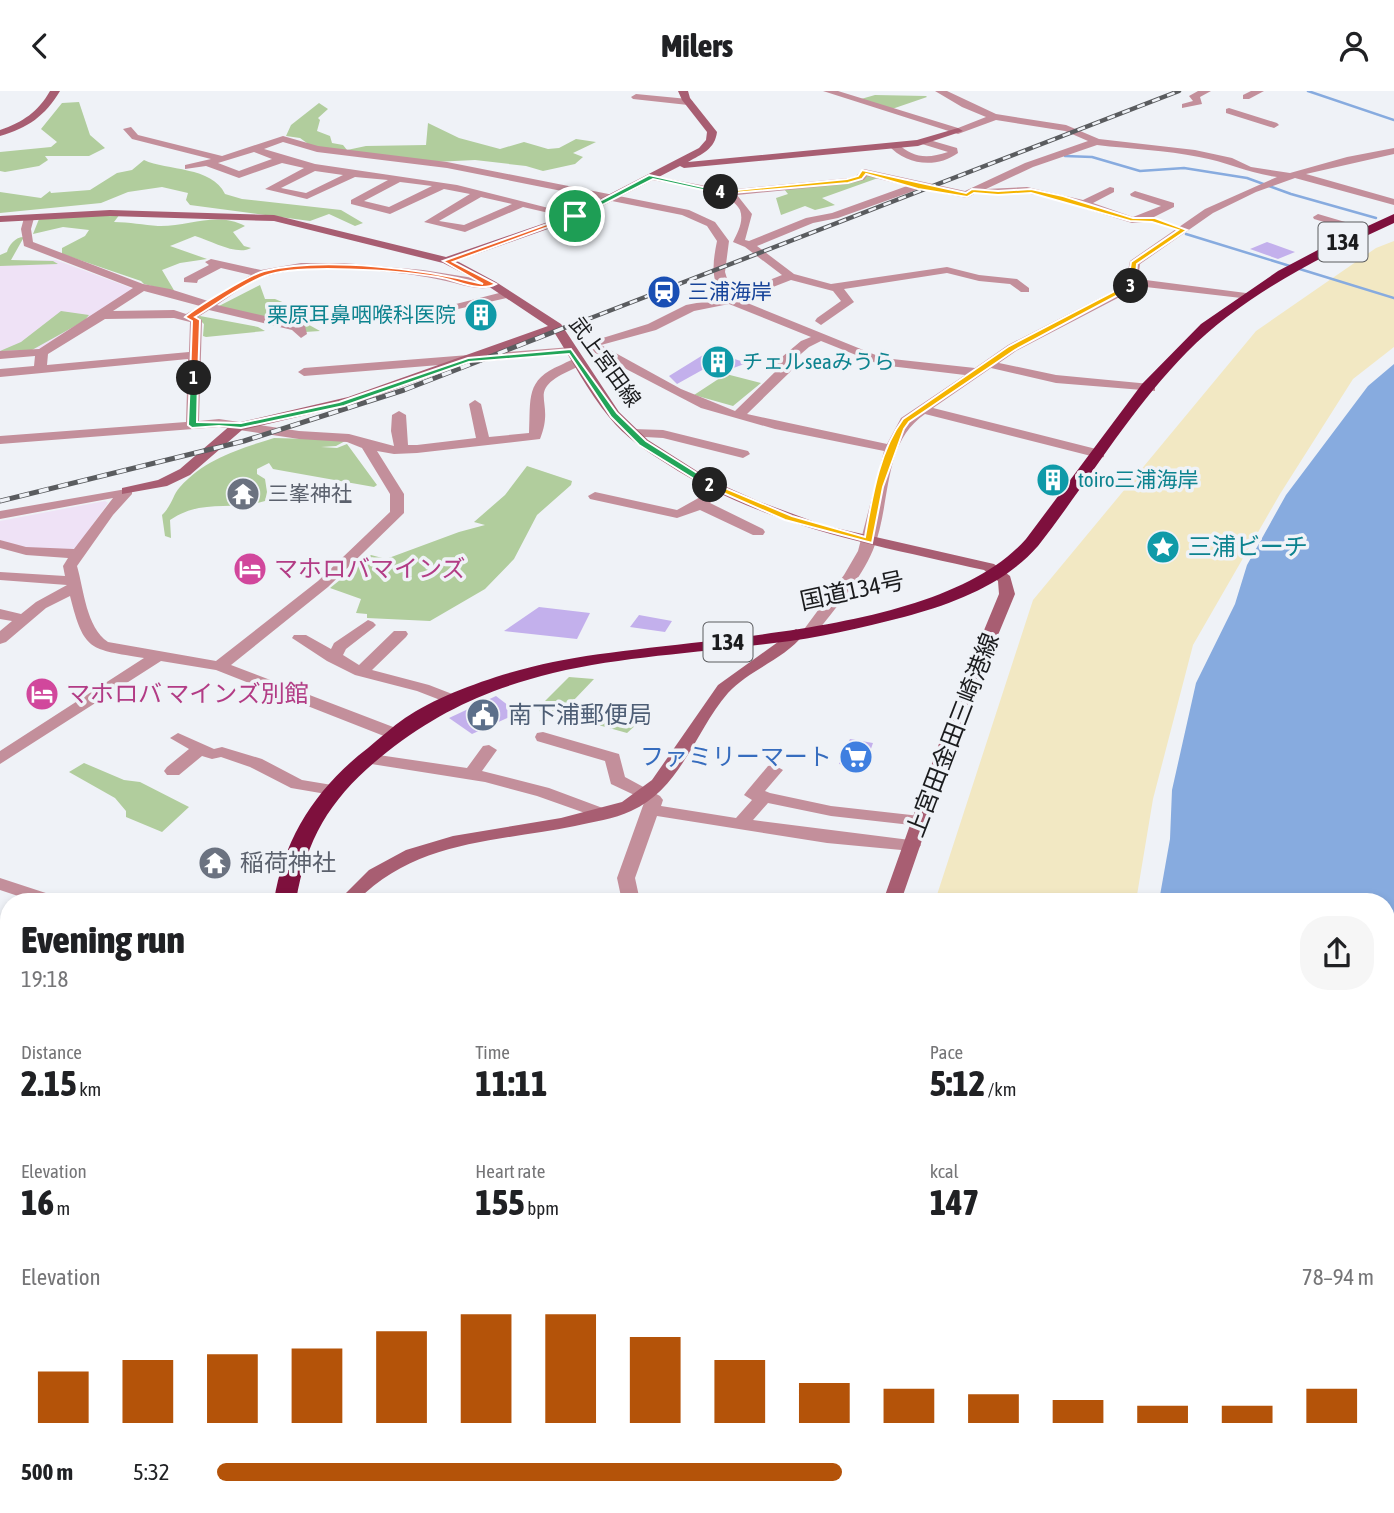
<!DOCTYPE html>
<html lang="en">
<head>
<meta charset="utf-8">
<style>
  :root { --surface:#fff; --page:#f6f6f6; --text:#202124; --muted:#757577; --accent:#b45309 }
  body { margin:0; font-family:"Asap Condensed","Noto Sans JP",sans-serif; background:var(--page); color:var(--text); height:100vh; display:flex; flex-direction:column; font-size:26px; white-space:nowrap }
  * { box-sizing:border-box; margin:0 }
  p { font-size:23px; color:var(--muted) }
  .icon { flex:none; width:38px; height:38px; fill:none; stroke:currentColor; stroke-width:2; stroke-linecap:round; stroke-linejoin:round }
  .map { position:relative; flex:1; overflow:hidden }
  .drawer { position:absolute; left:0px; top:802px; width:1395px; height:621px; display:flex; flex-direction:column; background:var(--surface); border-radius:28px 28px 0 0; box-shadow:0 4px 10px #0003 }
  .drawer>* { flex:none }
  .pin { position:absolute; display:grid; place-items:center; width:60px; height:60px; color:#fff; margin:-30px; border:4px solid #fff; border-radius:50%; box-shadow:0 2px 7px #0007 }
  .km { position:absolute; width:35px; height:35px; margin:-18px; border-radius:50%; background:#222; color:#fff; font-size:19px; line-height:35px; text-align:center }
  .round { display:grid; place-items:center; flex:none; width:74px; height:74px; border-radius:28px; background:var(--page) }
  .summary { display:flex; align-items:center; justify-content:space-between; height:119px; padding:0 21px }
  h1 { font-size:38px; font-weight:800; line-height:52px }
  .metrics { display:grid; grid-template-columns:repeat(3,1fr); gap:10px; height:119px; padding:7px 21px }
  .metrics div { display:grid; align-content:center }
  .metrics b { font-size:35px; font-weight:800 }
  .metrics small { font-size:19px; font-weight:400 }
  .metrics p { font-size:19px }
  .chart { height:196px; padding:14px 21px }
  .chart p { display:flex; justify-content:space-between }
  .chart svg { width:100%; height:126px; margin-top:7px; stroke:var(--accent); stroke-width:6 }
  ul { padding:0 21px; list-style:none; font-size:23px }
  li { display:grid; grid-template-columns:112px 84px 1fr; align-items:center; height:52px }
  li i { height:18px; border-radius:9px; background:var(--accent) }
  header { display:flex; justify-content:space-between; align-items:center; height:91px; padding:0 21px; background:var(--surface); font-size:32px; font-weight:800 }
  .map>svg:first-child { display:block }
  .education { fill:#efe2f6 }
  .green { fill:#b1cd9d }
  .sand { fill:#f2e8c3 }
  .water { fill:#87abdf }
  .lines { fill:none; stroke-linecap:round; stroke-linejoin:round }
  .stream { stroke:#87abdf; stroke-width:2.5 }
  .building { fill:#c3b0ec }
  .street { fill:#c38f9b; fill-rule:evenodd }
  .secondary { fill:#a85e72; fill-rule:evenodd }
  .highway { fill:#7e103d; fill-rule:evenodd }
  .rail-far1-casing { stroke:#5a5c5f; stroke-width:4.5 }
  .rail-casing { stroke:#5a5c5f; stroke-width:5 }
  .rail-far1 { stroke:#eff2f7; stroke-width:2.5; stroke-dasharray:8; stroke-linecap:butt }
  .rail { stroke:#eff2f7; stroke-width:3.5; stroke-dasharray:10; stroke-linecap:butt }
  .split-1 { fill:#f0652b; stroke:#fff; stroke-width:2 }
  .split-2 { fill:#22a559; stroke:#fff; stroke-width:2 }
  .split-3 { fill:#f5b400; stroke:#fff; stroke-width:2 }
  .split-4 { fill:#f5b400; stroke:#fff; stroke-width:2 }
  .split-5 { fill:#22a559; stroke:#fff; stroke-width:2 }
  .labels { text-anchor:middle; stroke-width:7; stroke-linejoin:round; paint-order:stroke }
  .far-transit-label { font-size:21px; fill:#164399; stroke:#eff2f7; text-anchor:start }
  .far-culture-label { font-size:21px; fill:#0d838f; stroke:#eff2f7; text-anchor:start }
  .far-street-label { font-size:21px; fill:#1b1c1e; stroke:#eff2f7 }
  .far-worship-label { font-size:21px; fill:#5b616d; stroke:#eff2f7; text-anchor:start }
  .shield { fill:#eff2f7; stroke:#5b5c5f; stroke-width:2 }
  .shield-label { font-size:23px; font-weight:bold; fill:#1b1c1e }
  .culture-label { font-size:24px; fill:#0d838f; stroke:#eff2f7; text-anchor:start }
  .hotel-label { font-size:24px; fill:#b23c85; stroke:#eff2f7; text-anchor:start }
  .street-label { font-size:24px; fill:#1b1c1e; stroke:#eff2f7 }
  .service-label { font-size:24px; fill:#4e5e75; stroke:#eff2f7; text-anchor:start }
  .shop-label { font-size:24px; fill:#366cbe; stroke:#eff2f7; text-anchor:end }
  .worship-label { font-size:24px; fill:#5b616d; stroke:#eff2f7; text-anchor:start }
</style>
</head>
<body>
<header><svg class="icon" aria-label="back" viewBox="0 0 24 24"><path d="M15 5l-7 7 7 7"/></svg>Milers<svg class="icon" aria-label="person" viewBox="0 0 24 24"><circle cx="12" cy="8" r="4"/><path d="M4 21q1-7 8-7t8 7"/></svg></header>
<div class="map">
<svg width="1394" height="1422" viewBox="0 0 1394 1422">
  <rect width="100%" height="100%" fill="#eff2f7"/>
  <path class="education" d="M56,169L134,198L41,257L0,262V170Z
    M105,410L108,412L74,460H33L0,449V430Z"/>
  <path class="green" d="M875,4L926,5L927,6L892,18L861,8Z
    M79,11L90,44L105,57L89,65H45L48,69L39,75L5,81L0,80V61L51,56L57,51L41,38L62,12Z
    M319,12L328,18L318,27L320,29L317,40L330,45L332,52L343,54L347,59L366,55L426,54L428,32L459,47L500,58L524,51L548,58L559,57L576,48L596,51L573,62L583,66L575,73L543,80L526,75L475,69L434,71L311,55L300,47L286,45L291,34Z
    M144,69C167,80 212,75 225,103L242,108L341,119L363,132L355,135L329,123L310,130L190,114L186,109L188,102L162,96L128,101L101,112L0,122V101L41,107L50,100L51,102L90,99L117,82L132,79Z
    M867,84L878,87L822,107L835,114L815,119L805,115L781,124L776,107L788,103L784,98Z
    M120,123L114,131C129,131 144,134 158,135C188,136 217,120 245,135L233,141L244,155L251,157C237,165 212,150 195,145L170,155L207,168L180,172L162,179L175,201L144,193L141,190L62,163V157L85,145L89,139L63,136L33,143L39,128Z
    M24,146L11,169L53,170L58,173L0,175V164L7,161C9,154 15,146 24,146Z
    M260,194L265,208H275L287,213V227L302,230L320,240L305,241L217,216Z
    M61,220L89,224L84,230L32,259L0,260L21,251Z
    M200,225L258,236L265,240L206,246L203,245L204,233L197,226Z
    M726,283L761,292L733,315L694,304Z
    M274,347L347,349L336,355L321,356L337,357L347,353L377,394L374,396L284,380L273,378L269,372L257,378V383L265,388L267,401L265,410C230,420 203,407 170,429L171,447L165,445L162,424C173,413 172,405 180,396C205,368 239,358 274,347Z
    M527,375L572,390L571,394L537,424L514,468L485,498L430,530L367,527V523L356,522L361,508L330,497L371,464L386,468L459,441L485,434L474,431L505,404Z
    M569,586L594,588L573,610L629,623L634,617L647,620V624L627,642L559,623L543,627L538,617Z
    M84,672L124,689L140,691L189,716L162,741L126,726V720L115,707L69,681Z"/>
  <path class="sand" d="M1394,150V256L1353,288L1280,403L1193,554L1153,708L1136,810H935L1033,509L1256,240L1376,157Z
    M977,1414H1157L1159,1422H978Z"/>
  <path class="water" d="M1394,273V1422H1167L1166,1414H1386V810H1159L1170,748L1172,699L1196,592L1235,513L1247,474L1286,404L1368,295Z"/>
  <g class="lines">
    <path class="stream" d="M1308,0L1394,29
      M1065,65L1092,66L1140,80L1184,77L1247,87L1291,103L1376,127
      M1186,143L1394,207"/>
  </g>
  <path class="building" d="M1267,151L1295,161L1278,168L1250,158Z
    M719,263L747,272L728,279L704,278L677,293L669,285L703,264L710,266Z
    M539,516L590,522L577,548L504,540Z
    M639,524L672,530L665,541L630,536Z
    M496,605L518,622L472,643L449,627Z
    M850,648L873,652L864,678L839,673Z"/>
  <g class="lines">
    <path class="street" d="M823,0H838L958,37L986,26L962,16L935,0H947L996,23L1066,34L1099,48L1195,59L1232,67L1251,76L1290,82L1347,66L1394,57V63L1306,83L1394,108V114L1295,87L1256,101L1213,122L1140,173L1138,188L1246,202L1250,204V208L1137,195L1135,198L1016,260L999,272L1056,284L1150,293L1155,294V300L1056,292L991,277L933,317L1104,360V366L1099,367L925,323C881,353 892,413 873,459C860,490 835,517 815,544L810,546L802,541L844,484L858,460L884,360L775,338L701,317L580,254L648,233L686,214L723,207C710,189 713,170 717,150L707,135L682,124L447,77L317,61L283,51L264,58L315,73L457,94L580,125L575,128L523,116L465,141L424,131L470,103L444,98L390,123L351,113V109L388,89L355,86L307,108L265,98L304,77L282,72L239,87L206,75L185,78V74L211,68L132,48L123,38L131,36L138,44L222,65L283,45L318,55L447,71L689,119L715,131L729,150L725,181L732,204L782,184L745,156L733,151C738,141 744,130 740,119C731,98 669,93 648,88V84L727,99L848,87L856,85L864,78L965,100L1025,72L1088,50L1065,40L996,29L958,43ZM1097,54C1130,58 1166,59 1199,66C1227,71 1248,82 1277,86L1205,118L1130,170L1125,194L1008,254L975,277L883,267L740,209L791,189L833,200L841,210L817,227L815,230L821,234L854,211L844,198L947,182L979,190L1010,193L1021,201H1029V197L1017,188L979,184L947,176L831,193L794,183L757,155L813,132L838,127L919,98L967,107L974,103L1020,102L1040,104L1132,132L1144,131L1174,116V112L1135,100L1130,103L1131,105L1161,115L1133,126L1093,112L1114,101V97L1110,96L1083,109L1027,96L986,98L1033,76ZM254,61L272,68L239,80L218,72ZM315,80L343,84L306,102L281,97ZM867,85L907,95L832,122L806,127L749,150L745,149L752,123L737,104L848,93L864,89ZM400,91L432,95L389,116L364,110ZM481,106L512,113L464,134L439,130ZM729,213L811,246L801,250L776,271L774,274L778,278L735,320L681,298L601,254L656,239L694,220ZM821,250L881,274L965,284L901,327L887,353L747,323L790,281L792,278L788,274L809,256Z
      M1198,0H1211L1200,6L1202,13L1182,17V13L1193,10L1189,5Z
      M1251,0H1264L1249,8H1243V4Z
      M636,3L688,8L693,11L688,14L633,8L631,6Z
      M1229,17L1277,32L1279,34L1274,37L1226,22V18Z
      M926,48L957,57L958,62C936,78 906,74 888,54L897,52C913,67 927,68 948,61L922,53V49Z
      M1318,123L1369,138L1370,140L1365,143L1314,128L1313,126Z
      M29,124L34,127L31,138L33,151L143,193L170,198L208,210L251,184L221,177L198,189L197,192L184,191V187L209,174L205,171L211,168L261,179L301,172H344L423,179L492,190L498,193C485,203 461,193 446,190C402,180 323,173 279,182C256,186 236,201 217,214L300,233L305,235L307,243L301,247L292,239L209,219L198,226L202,229L199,330L219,328L299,340L349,343L394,355L391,340L392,324L399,320L406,324L408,354H417L476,347L469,313L475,309L481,313L489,346L529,342C531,307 525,289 561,274C569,270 574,267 582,268V274C518,301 558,304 540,348L417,362L394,363L377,360L404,403V422L328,496L231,574L401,639L403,643L401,647H389L216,579L161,570L0,673V660L144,567C90,558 84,561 70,505L46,517L6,551L0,553V540L12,530L0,528V518L21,523L36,511L67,494L0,489V481L65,485L63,475L68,467L26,464L0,457V449L26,456L74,458L113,407L0,428V420L132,397V403L113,424L77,475C84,499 86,536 108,551L216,570L318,490L390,421V403L362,357L347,351L299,348L219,336L0,353V345L186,331L188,268L0,286V278L34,275L35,265L0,268V260L39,258L133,197L24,155L21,138L24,127ZM144,200L200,215L186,223L174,219L113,220ZM174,227L190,231L189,261L47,274L48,263L105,228Z
      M507,200L511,202V206L458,218L452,214Z
      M571,256L575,257V263L304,285L298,281L304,277Z
      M633,338L663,339L748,360L750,363L743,367L663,347L628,345L626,342Z
      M720,395L727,399L710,412L763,438L765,441L763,444H753L700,419L677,427L590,408L588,405L595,401L677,419Z
      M368,529L373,531L376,534L373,537L346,558L343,564L359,574L394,540H406L408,543L406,546L372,579L429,594L460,606L462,609L460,612H448L417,600L355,584L327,570L292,547L294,544H306L331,558L334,552Z
      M543,641L619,663L625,686L660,705L663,709L661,715L736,727L752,709L744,704L747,700L768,675L774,674L783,679L765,700L770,702L831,715L920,725L929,730L920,735L831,725L768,712L753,729L918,750L921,754L918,758L912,760L827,752L657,725L635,787L640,810H622L617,787L645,709L611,693L605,670L537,650L535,646L537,642Z
      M178,642L214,658L222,656L262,668L302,689L338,695L341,699L332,704L291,697L250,676L221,666L212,668L202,665L179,684H167L164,680L167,676L189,658L170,647Z
      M489,654L497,659L482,680L549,697L608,719L611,723L602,728L537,705L485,691L365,672L357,667L365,662L467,677L483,655Z
      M0,787L58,806L60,810H33L0,799Z
      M9,1326V1347L0,1348V1328Z
      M807,1414H833L836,1422H810Z"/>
    <path class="secondary" d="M50,0H60C45,25 28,37 0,45V39C23,31 38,21 50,0Z
      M678,0H688L690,7L717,41C715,58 702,63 688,71L917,49L958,37L963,40L918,55L684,77L680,75L579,127L457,170L496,191L561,233L619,321L648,349L711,389L758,410L823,434L994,473L1010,485L1015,503L967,619L901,810H883L951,619L999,503L998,490L984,479C874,454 763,435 667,373C646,360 625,346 609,326C588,301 572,269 554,241L357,312L242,339L190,384L167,395L122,403V397L158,389L180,378L232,333L348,306L548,235L488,195L443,172L274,130L110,125L0,131V125L110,119L274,124L446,166L571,123L699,57L706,49L707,41L682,9Z
      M796,538L804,543C784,569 750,578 728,602C695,640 681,698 631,720C614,728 593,731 575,735C496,751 417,749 357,810H338L369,779L406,759L453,745L561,727L622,711L652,689L718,594Z
      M894,1414H920L921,1422H895Z"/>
    <path class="highway" d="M1394,123V132C1320,166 1245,203 1187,261C1130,319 1088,391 1038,455C1004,494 952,513 904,526C861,537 818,547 774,552C701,562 625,565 553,582C489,598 439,620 387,661C334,703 307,743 296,810H274C284,746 317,696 368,657C380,647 392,636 405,627C443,601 508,580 553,571C682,544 936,549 1026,448L1142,293L1201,233L1278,180L1333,151Z
      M9,1291V1318L0,1321V1294Z"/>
    <defs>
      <path id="rail-far1" d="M570,235L1179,0"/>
      <path id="rail" d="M0,410L244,350L404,299L574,233"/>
    </defs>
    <use href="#rail-far1" class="rail-far1-casing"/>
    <use href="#rail" class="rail-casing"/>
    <use href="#rail-far1" class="rail-far1"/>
    <use href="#rail" class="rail"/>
  </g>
  <path class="split-1" d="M572,124L578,125L453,171L496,193C479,202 457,189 438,186C402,180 298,172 265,185C241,194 217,213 195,226L200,229L198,287L194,289L190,287L192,230L185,226C198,215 249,184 264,180C323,165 425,178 483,193L443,170Z"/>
  <path class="split-2" d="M571,258L617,322L646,350L713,392V396H707L639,354L611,326L569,263L469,271L344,315L241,337L219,335L192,337L188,334L190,287L194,284L198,287L197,331L241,332L339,311L468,267Z"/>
  <path class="split-3" d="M1128,193L1135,195L1015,259L909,331L904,338L883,396L872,452L785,429L705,394L713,392L792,425L865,446C872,407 879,360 903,328L1009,255Z"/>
  <path class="split-4" d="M862,79L966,102L972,98L998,100L1031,98L1063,105L1133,127H1155L1187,139L1137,173L1135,195L1131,197L1127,195L1131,171L1178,139L1152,131L1130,130L1031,102L998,104L974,102L967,106L918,98L866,83L862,88L848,92L721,103L718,101L847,88L858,85Z"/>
  <path class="split-5" d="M649,84L725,101L721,103L653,88L577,127L571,125Z"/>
  <defs>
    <symbol id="station-disc" viewBox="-11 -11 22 22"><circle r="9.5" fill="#1a4fb4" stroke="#eff2f7"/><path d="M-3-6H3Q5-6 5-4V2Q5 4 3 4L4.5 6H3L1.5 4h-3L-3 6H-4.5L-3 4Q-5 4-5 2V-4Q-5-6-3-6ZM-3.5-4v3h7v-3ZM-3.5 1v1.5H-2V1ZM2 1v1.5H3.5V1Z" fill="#fff"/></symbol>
    <symbol id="building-disc" viewBox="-11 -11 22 22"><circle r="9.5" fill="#0f9aa8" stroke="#eff2f7"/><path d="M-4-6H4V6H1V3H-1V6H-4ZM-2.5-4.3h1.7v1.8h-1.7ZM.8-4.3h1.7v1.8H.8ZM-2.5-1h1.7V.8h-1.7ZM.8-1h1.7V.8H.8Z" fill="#fff"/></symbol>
    <symbol id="temple-disc" viewBox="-11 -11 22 22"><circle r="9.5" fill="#6b7280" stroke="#eff2f7"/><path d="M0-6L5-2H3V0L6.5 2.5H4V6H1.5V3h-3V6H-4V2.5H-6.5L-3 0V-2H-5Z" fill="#fff"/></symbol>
    <symbol id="sight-disc" viewBox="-11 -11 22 22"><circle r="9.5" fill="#0f9aa8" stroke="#eff2f7"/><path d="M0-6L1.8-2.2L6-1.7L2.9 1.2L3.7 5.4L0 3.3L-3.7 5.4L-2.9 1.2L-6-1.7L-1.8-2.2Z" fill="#fff"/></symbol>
    <symbol id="hotel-disc" viewBox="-11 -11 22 22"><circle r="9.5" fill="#d1479c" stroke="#eff2f7"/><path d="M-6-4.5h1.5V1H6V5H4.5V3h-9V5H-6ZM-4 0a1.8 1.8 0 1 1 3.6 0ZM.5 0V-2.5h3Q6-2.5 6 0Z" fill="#fff"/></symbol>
    <symbol id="civic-disc" viewBox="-11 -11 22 22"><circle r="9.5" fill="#5c6f8a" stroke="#eff2f7"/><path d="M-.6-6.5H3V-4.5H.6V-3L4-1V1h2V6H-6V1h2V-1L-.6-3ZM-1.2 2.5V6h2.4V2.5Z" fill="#fff"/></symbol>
    <symbol id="supermarket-disc" viewBox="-11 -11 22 22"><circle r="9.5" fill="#3f7fe0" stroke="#eff2f7"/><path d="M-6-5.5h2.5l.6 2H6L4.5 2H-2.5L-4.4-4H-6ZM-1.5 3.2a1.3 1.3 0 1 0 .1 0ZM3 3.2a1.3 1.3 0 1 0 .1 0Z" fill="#fff"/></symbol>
  </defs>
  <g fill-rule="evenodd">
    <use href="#station-disc" x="645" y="182" width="38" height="38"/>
    <use href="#building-disc" x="462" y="205" width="38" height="38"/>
    <use href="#building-disc" x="699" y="252" width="38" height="38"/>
    <use href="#building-disc" x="1034" y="370" width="38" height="38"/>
    <use href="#temple-disc" x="224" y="384" width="38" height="38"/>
    <use href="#sight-disc" x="1144" y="437" width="38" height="38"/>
    <use href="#hotel-disc" x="231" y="459" width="38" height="38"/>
    <use href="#hotel-disc" x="23" y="584" width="38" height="38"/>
    <use href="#civic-disc" x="464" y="605" width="38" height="38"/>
    <use href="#supermarket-disc" x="837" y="647" width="38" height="38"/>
    <use href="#temple-disc" x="196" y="753" width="38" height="38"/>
  </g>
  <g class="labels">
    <g class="far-transit-label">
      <text x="688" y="208">三浦海岸</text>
    </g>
    <g class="far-culture-label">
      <text x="456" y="231" text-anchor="end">栗原耳鼻咽喉科医院</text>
      <text x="742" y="278">チェルseaみうら</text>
      <text x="1078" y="396">toiro三浦海岸</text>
    </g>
    <g class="far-street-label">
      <text transform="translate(605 271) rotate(54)" y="7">武上宮田線</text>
    </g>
    <g class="far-worship-label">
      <text x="268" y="410">三峯神社</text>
    </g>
    <g class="shield">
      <rect x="1318.5" y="131.5" width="49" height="39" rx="5"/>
      <rect x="703.5" y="531.5" width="49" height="39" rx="5"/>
    </g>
    <g class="shield-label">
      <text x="1343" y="159">134</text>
      <text x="728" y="559">134</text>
    </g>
    <g class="culture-label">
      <text x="1188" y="464">三浦ビーチ</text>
    </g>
    <g class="hotel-label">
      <text x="274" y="486">マホロバマインズ</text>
      <text x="66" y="611">マホロバ マインズ別館</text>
    </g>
    <g class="street-label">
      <text transform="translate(852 500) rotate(-12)" y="8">国道134号</text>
      <text transform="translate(953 644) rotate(-69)" y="8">上宮田金田三崎港線</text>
    </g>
    <g class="service-label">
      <text x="508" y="632">南下浦郵便局</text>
    </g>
    <g class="shop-label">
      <text x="832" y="674">ファミリーマート</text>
    </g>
    <g class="worship-label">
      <text x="240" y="780">稲荷神社</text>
    </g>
  </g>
</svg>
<div class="pin" style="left:575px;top:125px;background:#1e9e55"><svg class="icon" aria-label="arrive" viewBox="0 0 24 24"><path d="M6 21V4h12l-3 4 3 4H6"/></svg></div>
<b class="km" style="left:194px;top:287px">1</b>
<b class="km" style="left:710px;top:394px">2</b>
<b class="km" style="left:1131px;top:195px">3</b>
<b class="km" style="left:721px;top:101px">4</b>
<section class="drawer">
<div class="summary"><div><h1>Evening run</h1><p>19:18</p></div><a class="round"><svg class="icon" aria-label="share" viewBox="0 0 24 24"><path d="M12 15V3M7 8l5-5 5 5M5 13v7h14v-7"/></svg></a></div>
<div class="metrics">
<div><p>Distance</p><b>2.15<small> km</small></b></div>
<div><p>Time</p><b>11:11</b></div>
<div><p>Pace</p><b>5:12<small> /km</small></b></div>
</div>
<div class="metrics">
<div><p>Elevation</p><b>16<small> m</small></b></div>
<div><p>Heart rate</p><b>155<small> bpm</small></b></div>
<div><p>kcal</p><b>147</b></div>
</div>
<div class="chart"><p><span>Elevation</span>78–94 m</p>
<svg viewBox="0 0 160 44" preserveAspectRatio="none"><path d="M5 44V26M15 44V22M25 44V20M35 44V18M45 44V12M55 44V6M65 44V6M75 44V14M85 44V22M95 44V30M105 44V32M115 44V34M125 44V36M135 44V38M145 44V38M155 44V32"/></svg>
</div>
<ul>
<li><b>500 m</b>5:32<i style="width:54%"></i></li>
</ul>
</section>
</div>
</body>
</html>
